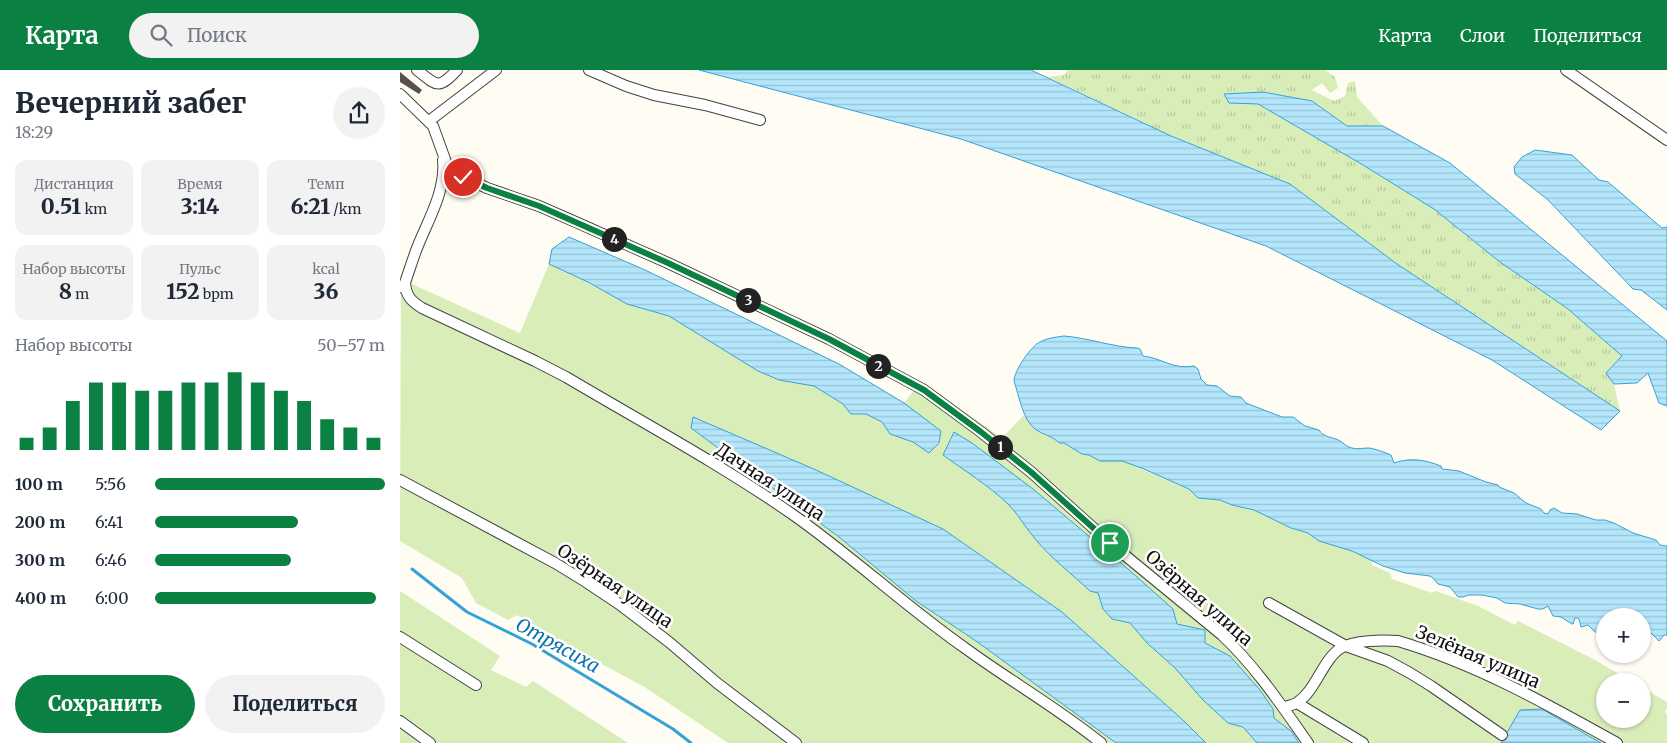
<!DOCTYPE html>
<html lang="ru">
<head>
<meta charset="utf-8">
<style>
  :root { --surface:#fff; --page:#f2f2f3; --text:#1f2937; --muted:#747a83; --accent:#0b8043 }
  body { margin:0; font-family:Merriweather,serif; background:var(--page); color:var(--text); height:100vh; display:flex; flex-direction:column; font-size:19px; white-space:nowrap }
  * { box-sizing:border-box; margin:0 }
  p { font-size:16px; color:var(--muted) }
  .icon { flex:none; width:28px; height:28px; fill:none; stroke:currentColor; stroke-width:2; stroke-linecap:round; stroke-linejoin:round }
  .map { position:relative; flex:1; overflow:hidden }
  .drawer { display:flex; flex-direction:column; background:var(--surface); width:400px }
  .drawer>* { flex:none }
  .buttons { position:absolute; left:1196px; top:538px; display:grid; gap:10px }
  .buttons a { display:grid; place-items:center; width:55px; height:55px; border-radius:50%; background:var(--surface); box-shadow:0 1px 4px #0004; font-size:25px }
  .pin { position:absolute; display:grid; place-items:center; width:42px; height:42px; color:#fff; margin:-21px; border:2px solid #fff; border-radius:50%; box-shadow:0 1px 5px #0007 }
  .km { position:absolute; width:25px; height:25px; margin:-12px; border-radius:50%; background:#222; color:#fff; font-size:14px; line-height:25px; text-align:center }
  .round { display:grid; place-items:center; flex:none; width:52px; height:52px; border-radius:26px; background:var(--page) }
  .summary { display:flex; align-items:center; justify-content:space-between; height:85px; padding:0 15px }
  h1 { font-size:28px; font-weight:800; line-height:38px }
  .metrics { display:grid; grid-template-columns:repeat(3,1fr); gap:8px; height:85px; padding:5px 15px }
  .metrics div { display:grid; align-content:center; border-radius:12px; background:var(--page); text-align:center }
  .metrics b { font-size:21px; font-weight:800 }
  .metrics small { font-size:14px; font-weight:400 }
  .metrics p { font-size:14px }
  .chart { height:140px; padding:10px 15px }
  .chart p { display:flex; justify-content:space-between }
  .chart svg { width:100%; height:90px; margin-top:5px; stroke:var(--accent); stroke-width:6 }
  .action { display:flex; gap:10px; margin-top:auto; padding:10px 15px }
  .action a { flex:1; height:58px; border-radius:30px; background:var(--accent); color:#fff; font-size:20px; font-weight:800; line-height:58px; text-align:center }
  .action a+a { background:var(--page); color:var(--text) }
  ul { padding:0 15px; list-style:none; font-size:16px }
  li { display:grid; grid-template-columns:80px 60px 1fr; align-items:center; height:38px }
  li i { height:12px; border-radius:6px; background:var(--accent) }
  header { display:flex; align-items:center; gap:30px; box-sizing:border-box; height:70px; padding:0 25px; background:var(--accent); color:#fff }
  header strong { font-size:24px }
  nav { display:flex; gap:28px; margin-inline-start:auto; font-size:18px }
  .search { width:350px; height:45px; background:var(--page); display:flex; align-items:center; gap:12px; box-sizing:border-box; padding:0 18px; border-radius:28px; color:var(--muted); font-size:19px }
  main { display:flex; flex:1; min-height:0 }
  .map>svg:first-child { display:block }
  .grass { fill:url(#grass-tufts) }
  .garden { fill:#d8edb8 }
  .water { fill:url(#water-rules); stroke:#35a2d7 }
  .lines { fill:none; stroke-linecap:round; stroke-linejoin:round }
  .stream { stroke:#35a2d7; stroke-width:3 }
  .building { fill:#5a504b }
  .minor-casing { stroke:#434343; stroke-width:12 }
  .minor { stroke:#fff; stroke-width:10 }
  .route-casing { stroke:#fff; stroke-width:10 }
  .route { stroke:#0b8043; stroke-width:6 }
  .labels { text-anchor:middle; stroke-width:5; stroke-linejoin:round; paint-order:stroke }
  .street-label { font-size:18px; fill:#101010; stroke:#fff }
  .water-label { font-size:19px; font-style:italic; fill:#0e73ac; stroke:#fff }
</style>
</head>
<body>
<header>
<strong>Карта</strong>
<div class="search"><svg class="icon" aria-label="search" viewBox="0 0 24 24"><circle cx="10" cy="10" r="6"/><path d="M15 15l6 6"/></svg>Поиск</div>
<nav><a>Карта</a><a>Слои</a><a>Поделиться</a></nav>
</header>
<main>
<section class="drawer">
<div class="summary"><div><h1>Вечерний забег</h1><p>18:29</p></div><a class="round"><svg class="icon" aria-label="share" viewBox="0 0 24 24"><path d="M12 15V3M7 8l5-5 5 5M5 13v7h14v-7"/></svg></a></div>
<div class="metrics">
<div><p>Дистанция</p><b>0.51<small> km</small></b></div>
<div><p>Время</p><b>3:14</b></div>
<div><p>Темп</p><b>6:21<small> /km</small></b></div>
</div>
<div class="metrics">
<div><p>Набор высоты</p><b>8<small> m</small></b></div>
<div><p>Пульс</p><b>152<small> bpm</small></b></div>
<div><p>kcal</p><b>36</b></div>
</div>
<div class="chart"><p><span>Набор высоты</span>50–57 m</p>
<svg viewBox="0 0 160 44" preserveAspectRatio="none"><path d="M5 44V38M15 44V33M25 44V20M35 44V11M45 44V11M55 44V15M65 44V15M75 44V11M85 44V11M95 44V6M105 44V11M115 44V15M125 44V20M135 44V29M145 44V33M155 44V38"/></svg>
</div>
<ul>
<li><b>100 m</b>5:56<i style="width:100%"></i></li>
<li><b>200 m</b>6:41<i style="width:62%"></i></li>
<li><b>300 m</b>6:46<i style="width:59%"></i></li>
<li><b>400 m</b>6:00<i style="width:96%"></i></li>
</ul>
<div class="action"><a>Сохранить</a><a>Поделиться</a></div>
</section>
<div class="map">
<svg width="1267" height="673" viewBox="0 0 1267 673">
  <defs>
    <pattern id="grass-tufts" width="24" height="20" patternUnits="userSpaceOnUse" patternTransform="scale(1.25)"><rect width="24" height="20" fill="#d8edb8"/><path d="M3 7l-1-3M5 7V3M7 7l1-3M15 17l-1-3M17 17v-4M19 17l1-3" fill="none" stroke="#b8ca9d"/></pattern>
    <pattern id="water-rules" width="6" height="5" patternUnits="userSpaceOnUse" patternTransform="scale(1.25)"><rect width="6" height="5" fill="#b3e5fb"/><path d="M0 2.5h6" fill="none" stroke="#99c3d6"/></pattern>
  </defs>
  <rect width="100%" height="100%" fill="#fffcf3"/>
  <path class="grass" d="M668,0H925L935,7L938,18L930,23L922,13L912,20L934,31L945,26L948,13L955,11L957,27L983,56H947L912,31L863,22L829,33H857L963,95L1034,139L1100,192L1168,239L1222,286L1206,303L1214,314L1220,341L997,194L890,114L771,66L648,7L664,5Z"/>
  <path class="garden" d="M169,167L245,200L439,294L504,333L521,311L602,368L624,345L632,357L639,362L671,377L682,384L689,385L700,391H722L789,419L798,428L820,430L832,435L854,440L891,458L908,463L919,471L952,481L972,490V495L990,503L992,509L1032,523L1036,521L1078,536L1115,555L1118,551L1195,590L1231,611H1205V649H1242L1243,618L1267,632V638L1265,642L1267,644V673H1201L1192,668L1120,641L1101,673H328L243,616L147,565L117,545L108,550L76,533L62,508L0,471L1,209L120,263L149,194L152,179Z
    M0,521L100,586L91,600L126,617L133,611L228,673H0Z"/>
  <path class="water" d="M299,0H631L771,66L890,114L997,194L1220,341L1201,360L1092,290L866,176L561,69Z
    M863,22L912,31L947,56H983L1050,93L1267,271V336L1259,333L1248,303L1237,313L1214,314L1206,303L1222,286L1168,239L1100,192L1034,139L963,95L858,34L829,33L824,24Z
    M1135,80L1172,85L1199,110L1208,112L1262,158L1267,157V240L1241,220L1233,219L1147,129L1115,104L1114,97L1122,87Z
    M169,167L245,200L439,294L504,333L541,361L539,373L529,383L513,372L490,364L482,352L466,344H451L443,334L414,316L379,310L358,301L269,246L227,234L188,212L149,194L152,179Z
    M664,266C689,268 712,277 737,278L740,279L743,286C762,288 773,300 794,296L798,299L801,309L807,315L817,316L830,326L841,327L846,333L882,347H893L905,356L919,360C923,366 929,367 936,369C942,371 944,375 949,377C956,380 962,378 969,378C972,378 987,383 991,385L994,393C1011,387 1025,390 1041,396L1042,399L1059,401L1086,412L1098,415L1099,417L1114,423L1126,433L1141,439L1144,443L1148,444L1150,440L1154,438L1162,443L1177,444L1196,450H1205L1214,453L1233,463L1256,470L1260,475L1267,476V565H1264L1259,571L1251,563L1243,570L1242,546H1205V564L1195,562L1188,555L1181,557L1179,549L1177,548H1175L1173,554H1172L1161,547L1153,546L1148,536L1143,539H1138L1120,534L1105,533L1097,528L1082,525H1068L1063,527H1058L1050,517L1038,514L1033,508L1030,506L1005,503L983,496L952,481L919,471L908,463L891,458L854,440L832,435L820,430L798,428L789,419L744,399L722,391H700L689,385L682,384L664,373H659C653,366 643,365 635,359C623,350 619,326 614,311C614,301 631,276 640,272C647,268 657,267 664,266Z
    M293,347L416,400L543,459L662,542L784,651L806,673H716L576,571L516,531L439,467L291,358Z
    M554,362L572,373L633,419L728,499L773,539L777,554L805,560V573L830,586L860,620L873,639L874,648L891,661L899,673H857L843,657L828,653L803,630L775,598L747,573L730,553L712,549L703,539L698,523L690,521C673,505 652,489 637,471C626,459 619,445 608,434C588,415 565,401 543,385Z
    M1142,639L1201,673H1101L1120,640Z"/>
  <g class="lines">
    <path class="stream" d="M12,499L67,542L132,574L273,659L291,673"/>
  </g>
  <path class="building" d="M0,2L22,20L19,24L0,12Z"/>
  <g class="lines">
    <defs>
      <path id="minor" d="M17,0C37,16 38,20 57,0
        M189,0L226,16L254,25L305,35L360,50
        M1166,0L1267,70
        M0,24L33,56L46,92L54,102L87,118L139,136L178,153L268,193L429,269L524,320L581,362L631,402L710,473L822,565C856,597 882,636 908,673
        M29,51L96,0
        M5,213C6,226 11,231 22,238L135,291L166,307C242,352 320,394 392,444C452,486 505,536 565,578C610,611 658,638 701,673
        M3,218C8,205 12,191 17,178C28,150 46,121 43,90
        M0,410L155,493L186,512L219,534L269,572L317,613L396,673
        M869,533L946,576L988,591L1010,603L1031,616L1102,665
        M0,567L76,615
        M897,633L963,673
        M884,637C888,636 894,635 898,632C916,620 923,589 941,578C954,570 983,570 998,571C1076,594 1147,634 1217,673
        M0,651L30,673"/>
    </defs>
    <use href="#minor" class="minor-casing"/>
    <use href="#minor" class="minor"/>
  </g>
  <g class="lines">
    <defs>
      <path id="route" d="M63,107L87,118L139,136L268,193L429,269L524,320L581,362L631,402L710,473"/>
    </defs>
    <use href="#route" class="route-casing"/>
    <use href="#route" class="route"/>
  </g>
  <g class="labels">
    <g class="street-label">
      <text transform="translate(370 412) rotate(33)" y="6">Дачная улица</text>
      <text transform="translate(215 516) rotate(34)" y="6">Озёрная улица</text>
      <text transform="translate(799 528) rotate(41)" y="6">Озёрная улица</text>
      <text transform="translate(1078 587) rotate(23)" y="6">Зелёная улица</text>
    </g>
    <g class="water-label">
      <text transform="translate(158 575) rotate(29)" y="7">Отрясиха</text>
    </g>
  </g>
</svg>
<div class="buttons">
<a>+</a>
<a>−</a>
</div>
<div class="pin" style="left:710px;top:473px;background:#1e9e55"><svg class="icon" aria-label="arrive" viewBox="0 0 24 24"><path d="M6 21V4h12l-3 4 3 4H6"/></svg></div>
<div class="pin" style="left:63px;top:107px;background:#d93025"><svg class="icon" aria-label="check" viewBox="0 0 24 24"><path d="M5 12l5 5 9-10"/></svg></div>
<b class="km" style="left:600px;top:377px">1</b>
<b class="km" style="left:478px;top:296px">2</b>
<b class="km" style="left:348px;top:230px">3</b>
<b class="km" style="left:214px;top:169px">4</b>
</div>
</main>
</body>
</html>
